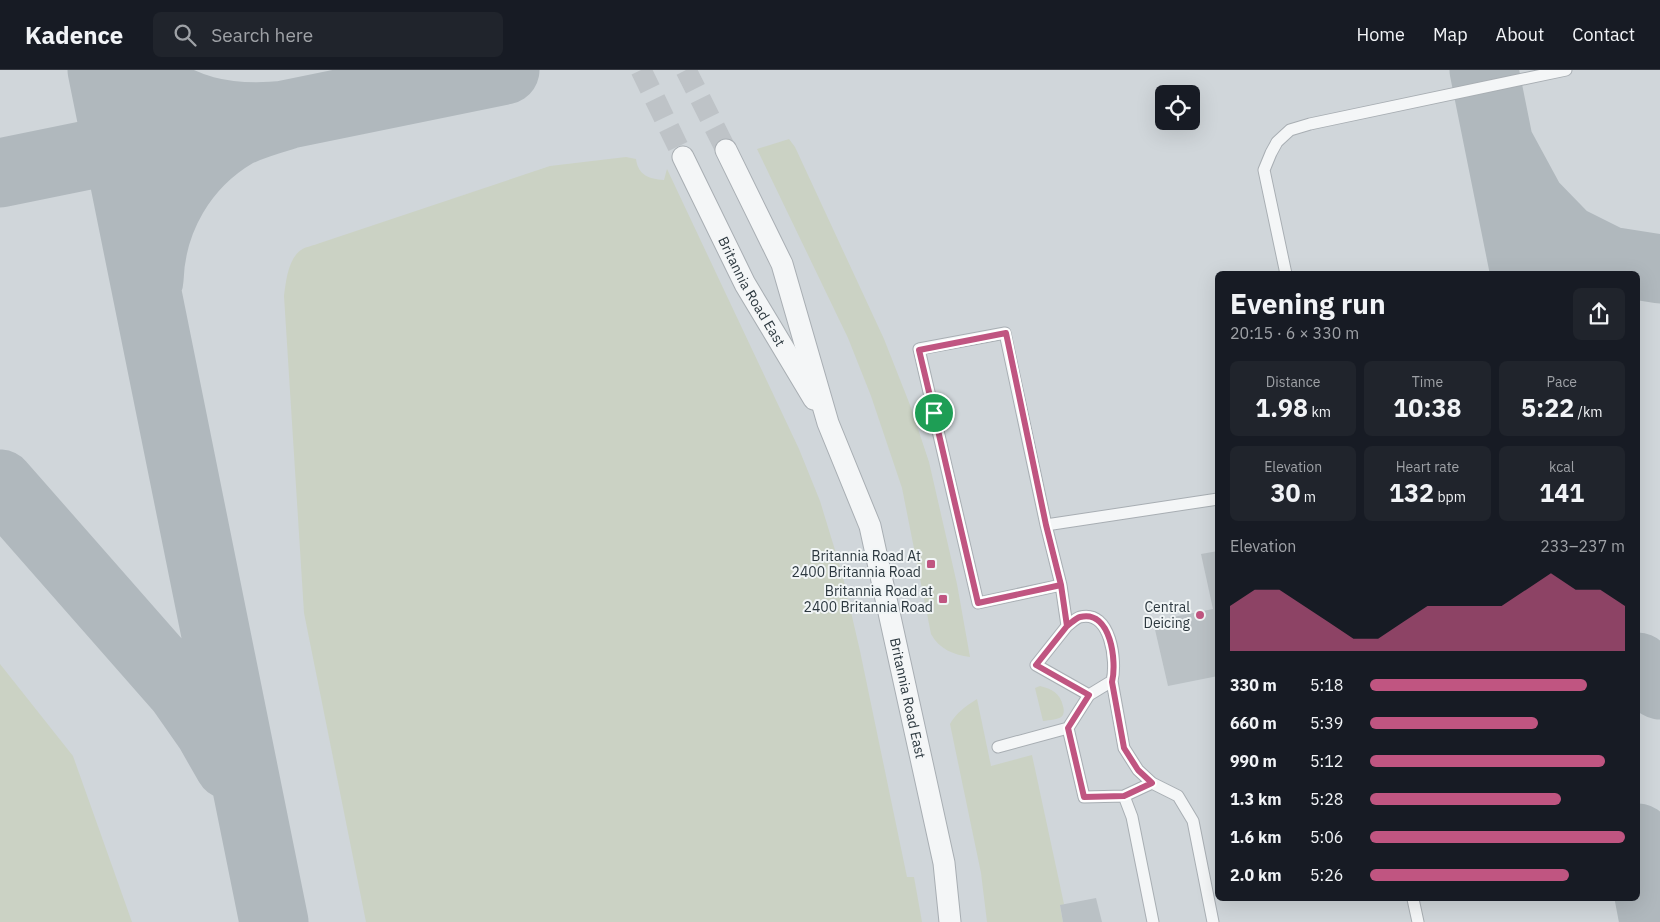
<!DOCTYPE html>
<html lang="en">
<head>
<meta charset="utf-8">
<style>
  :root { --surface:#171b24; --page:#20242c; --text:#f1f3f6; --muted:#9ea1a6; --line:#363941; --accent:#c05581 }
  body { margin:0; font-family:"IBM Plex Sans",sans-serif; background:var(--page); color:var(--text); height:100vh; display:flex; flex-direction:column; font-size:19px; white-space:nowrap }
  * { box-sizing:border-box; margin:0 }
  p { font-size:16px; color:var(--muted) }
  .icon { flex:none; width:28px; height:28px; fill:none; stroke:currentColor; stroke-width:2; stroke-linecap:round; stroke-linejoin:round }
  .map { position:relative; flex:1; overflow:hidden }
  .sheet { position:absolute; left:1215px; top:201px; width:425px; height:630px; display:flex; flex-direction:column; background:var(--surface); border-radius:8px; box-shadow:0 5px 20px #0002 }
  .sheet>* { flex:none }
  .fabs { position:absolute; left:1155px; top:15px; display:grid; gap:10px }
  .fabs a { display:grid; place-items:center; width:45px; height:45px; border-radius:8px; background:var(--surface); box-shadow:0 5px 20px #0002; font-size:25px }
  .pin { position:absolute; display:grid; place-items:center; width:42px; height:42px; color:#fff; margin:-21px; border:2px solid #fff; border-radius:50%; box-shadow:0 1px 5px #0007 }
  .round { display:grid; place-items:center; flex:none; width:52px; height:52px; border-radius:8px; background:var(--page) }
  .head { display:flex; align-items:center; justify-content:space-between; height:85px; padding:0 15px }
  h1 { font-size:28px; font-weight:700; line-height:38px }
  .stats { display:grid; grid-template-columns:repeat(3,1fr); gap:8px; height:85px; padding:5px 15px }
  .stats div { display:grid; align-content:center; border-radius:8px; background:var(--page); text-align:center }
  .stats b { font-size:25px; font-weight:700 }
  .stats small { font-size:14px; font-weight:400 }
  .stats p { font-size:14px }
  .chart { height:140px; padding:10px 15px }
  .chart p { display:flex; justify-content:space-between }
  .chart svg { width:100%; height:90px; margin-top:5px; fill:var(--accent); opacity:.7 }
  ul { padding:0 15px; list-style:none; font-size:16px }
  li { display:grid; grid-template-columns:80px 60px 1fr; align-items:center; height:38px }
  li i { height:12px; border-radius:6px; background:var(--accent) }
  header { display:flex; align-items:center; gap:30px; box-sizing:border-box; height:70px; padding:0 25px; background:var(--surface); border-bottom:1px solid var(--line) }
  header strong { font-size:24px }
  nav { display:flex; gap:28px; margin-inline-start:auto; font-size:18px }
  .search { width:350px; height:45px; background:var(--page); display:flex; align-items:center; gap:12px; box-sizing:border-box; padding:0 18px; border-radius:8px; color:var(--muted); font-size:19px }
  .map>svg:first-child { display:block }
  .built { fill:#d0d6da; fill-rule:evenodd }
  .green { fill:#cbd2c4 }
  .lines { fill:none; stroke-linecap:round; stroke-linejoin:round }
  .taxiway { stroke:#b0b8bd; stroke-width:69 }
  .building { fill:#bac1c5 }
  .minor-tunnel { stroke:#bec3c7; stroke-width:21; stroke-dasharray:21 11; stroke-linecap:butt }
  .service-casing { stroke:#a8aeb3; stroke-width:13 }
  .minor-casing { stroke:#a8aeb3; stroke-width:23 }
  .service { stroke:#f4f6f7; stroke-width:11 }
  .minor { stroke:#f4f6f7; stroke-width:21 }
  .route-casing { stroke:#fff; stroke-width:10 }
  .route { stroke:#c05581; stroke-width:6 }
  .poi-dot { fill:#c05581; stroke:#f1f5f6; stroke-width:2 }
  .labels { text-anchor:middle; stroke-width:4; stroke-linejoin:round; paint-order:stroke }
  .street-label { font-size:14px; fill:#2c383f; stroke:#f1f5f6 }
  .poi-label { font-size:14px; fill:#2c383f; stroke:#f1f5f6; text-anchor:end }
</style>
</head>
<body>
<header>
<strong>Kadence</strong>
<div class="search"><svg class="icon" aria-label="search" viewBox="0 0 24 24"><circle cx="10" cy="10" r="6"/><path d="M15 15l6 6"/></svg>Search here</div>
<nav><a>Home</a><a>Map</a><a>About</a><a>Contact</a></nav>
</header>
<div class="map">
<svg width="1660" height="852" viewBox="0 0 1660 852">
  <rect width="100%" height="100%" fill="#e2e6e9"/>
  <path class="built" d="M0,0H1660V852H0ZM1164,24H1191V51H1164ZM1218,204H1638V829H1218Z"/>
  <path class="green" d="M789,69L795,77L884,269L910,335L929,392L957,514L970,587C954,585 939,579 931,564L902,418L871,326L848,268L757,79Z
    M626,87L636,89C638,105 649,109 664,110L667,99L799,379L820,431L842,503L860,581L907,807H914L922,852H366L304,543L284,226C286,211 288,189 301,180C305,177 312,176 317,174L550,96Z
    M0,594L73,686L132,852H0Z
    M1040,616C1052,619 1060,623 1063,636C1064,639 1064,642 1063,645C1060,650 1049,650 1043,651L1035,618Z
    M977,629L991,696L1032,685L1064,834L1060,836L1063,852H987L981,803L950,654C956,643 966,636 977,629Z"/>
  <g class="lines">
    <path class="taxiway" d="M102,0L274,852
      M134,0C178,42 228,51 287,45C270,50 252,55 236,63C183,94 151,149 149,210
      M1484,0L1525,204
      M1499,74L1531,133L1566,169L1610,191L1660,199
      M0,103L505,0
      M0,414L181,620L209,660L229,695
      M1638,597L1649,608L1660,615
      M1638,768L1654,852"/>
  </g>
  <path class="building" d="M1218,481V606L1168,616L1153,551L1213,539L1201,484Z
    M1096,828L1102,852H1063L1060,835Z"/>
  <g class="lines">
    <path class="minor-tunnel" d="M641,0L683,87
      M686,0L726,80"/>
    <defs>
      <path id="service" d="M1286,204L1264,100L1271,83L1277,72L1290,60L1310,54L1566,0
        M1046,455L1061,515
        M1067,556C1071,553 1076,548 1080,547C1111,539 1117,592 1112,611L1089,625
        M1112,611L1124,678L1138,700L1152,713
        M1068,658L1084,727L1124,726L1132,747L1153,852
        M998,677L1068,658L1089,625L1036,595L1067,556L1061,515L978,533L919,279L1005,263L1046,455L1218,429
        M1124,726L1152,713L1178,726L1193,751L1213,852
        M1413,829L1418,852"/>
      <g id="minor">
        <path id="s1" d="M726,80L782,194L828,353L870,456L944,793L950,852"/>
        <path id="s2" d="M683,87L745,214L814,329"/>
      </g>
    </defs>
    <use href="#service" class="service-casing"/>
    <use href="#minor" class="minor-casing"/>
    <use href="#service" class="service"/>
    <use href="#minor" class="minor"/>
  </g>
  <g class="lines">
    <defs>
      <path id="route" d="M934,343L978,533L1061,515L1067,556L1036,595L1089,625L1068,658L1084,727L1124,726L1152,713L1138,700L1124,678L1112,612C1117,592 1111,539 1080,547C1076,548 1071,553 1067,556L1061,515L1046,455L1006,263L919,280L934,343"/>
    </defs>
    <use href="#route" class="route-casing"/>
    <use href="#route" class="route"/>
  </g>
  <g class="poi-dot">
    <rect x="926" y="489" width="10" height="10" rx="2.5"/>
    <rect x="938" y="524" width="10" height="10" rx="2.5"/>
    <circle cx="1200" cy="545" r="5"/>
  </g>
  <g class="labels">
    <g class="street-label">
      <text dy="5" stroke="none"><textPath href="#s2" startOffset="151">Britannia Road East</textPath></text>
      <text dy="5" stroke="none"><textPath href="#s1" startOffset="580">Britannia Road East</textPath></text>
    </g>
    <g class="poi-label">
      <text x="921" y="491">Britannia Road At<tspan x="921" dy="16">2400 Britannia Road</tspan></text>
      <text x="933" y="526">Britannia Road at<tspan x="933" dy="16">2400 Britannia Road</tspan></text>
      <text x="1190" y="542">Central<tspan x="1190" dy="16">Deicing</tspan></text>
    </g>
  </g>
</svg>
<div class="fabs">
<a><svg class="icon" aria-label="locate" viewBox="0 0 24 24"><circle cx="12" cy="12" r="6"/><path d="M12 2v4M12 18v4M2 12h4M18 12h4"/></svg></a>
</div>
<div class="pin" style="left:934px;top:343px;background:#1e9e55"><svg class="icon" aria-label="arrive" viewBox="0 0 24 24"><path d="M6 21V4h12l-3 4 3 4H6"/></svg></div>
<section class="sheet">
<div class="head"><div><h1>Evening run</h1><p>20:15 · 6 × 330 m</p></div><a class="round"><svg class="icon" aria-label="share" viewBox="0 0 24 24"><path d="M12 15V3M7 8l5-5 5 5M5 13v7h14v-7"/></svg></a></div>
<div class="stats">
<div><p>Distance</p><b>1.98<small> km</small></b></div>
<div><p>Time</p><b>10:38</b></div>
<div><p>Pace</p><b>5:22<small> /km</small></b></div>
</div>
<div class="stats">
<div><p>Elevation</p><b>30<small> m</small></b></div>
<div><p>Heart rate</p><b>132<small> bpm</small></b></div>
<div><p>kcal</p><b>141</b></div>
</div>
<div class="chart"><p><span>Elevation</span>233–237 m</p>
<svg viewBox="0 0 160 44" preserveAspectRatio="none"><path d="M0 44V22L10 14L20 14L30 22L40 30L50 38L60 38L70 30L80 22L90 22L100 22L110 22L120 14L130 6L140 14L150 14L160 22V44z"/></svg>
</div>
<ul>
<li><b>330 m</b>5:18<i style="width:85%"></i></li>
<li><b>660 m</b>5:39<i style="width:66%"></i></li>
<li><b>990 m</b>5:12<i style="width:92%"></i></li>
<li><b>1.3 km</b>5:28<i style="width:75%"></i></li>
<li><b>1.6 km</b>5:06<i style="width:100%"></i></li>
<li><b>2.0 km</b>5:26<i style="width:78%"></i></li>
</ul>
</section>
</div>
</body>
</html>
